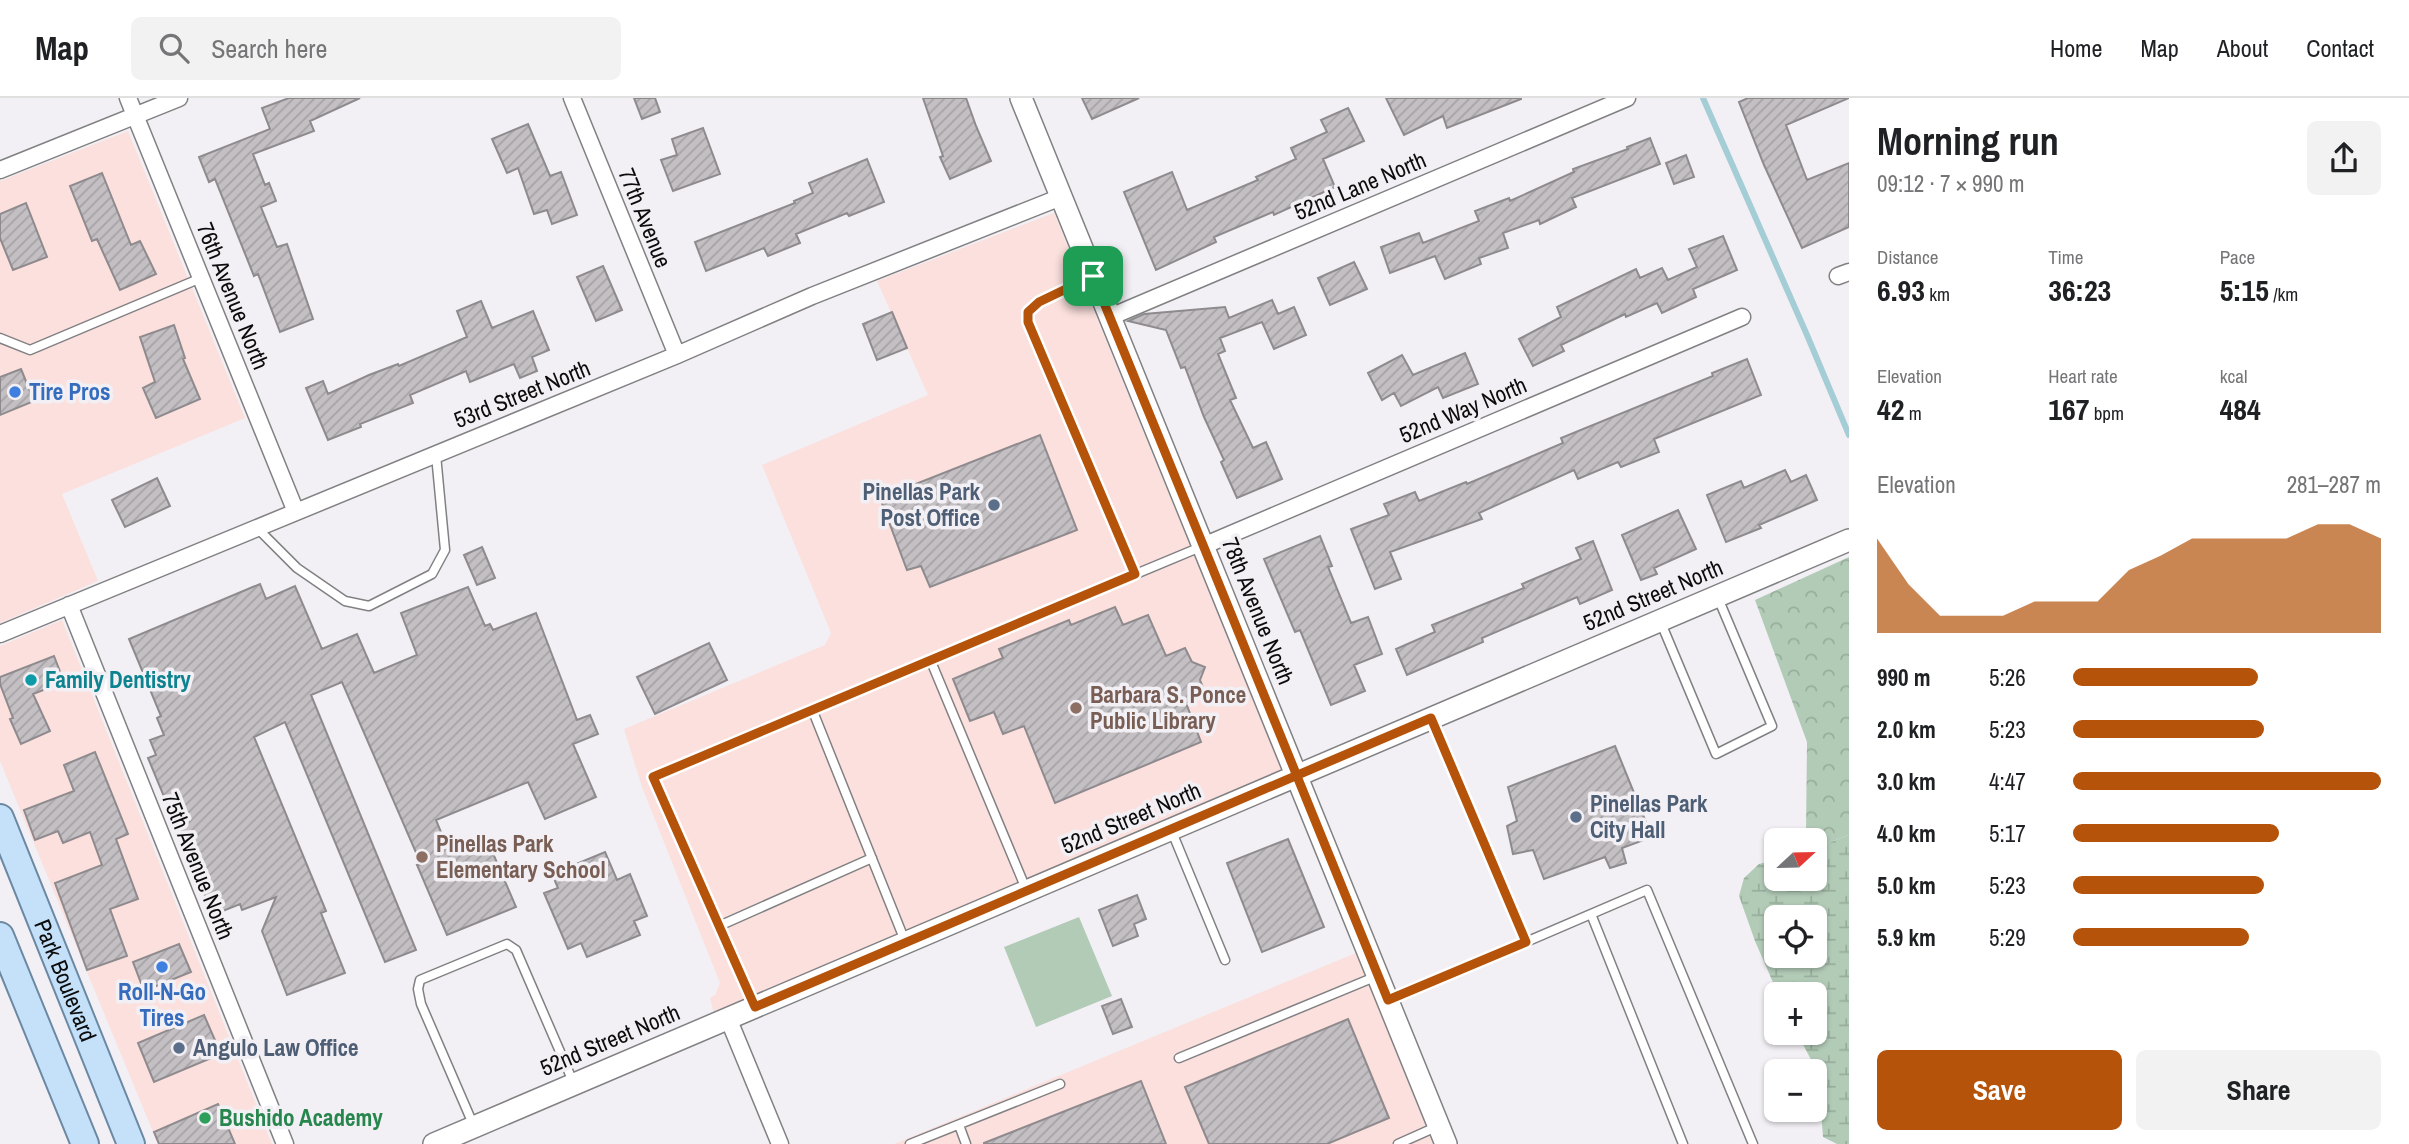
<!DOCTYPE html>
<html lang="en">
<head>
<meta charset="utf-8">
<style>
  :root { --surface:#fff; --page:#f2f2f2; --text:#202124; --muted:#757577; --line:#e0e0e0; --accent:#b45309 }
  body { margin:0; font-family:"Archivo Narrow",sans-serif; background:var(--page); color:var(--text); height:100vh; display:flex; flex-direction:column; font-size:26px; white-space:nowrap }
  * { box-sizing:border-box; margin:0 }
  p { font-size:23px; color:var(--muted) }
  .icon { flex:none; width:38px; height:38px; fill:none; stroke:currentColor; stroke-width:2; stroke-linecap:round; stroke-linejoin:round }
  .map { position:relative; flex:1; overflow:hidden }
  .panel { display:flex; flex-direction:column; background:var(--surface); width:560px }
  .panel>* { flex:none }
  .needle { width:46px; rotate:68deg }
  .buttons { position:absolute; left:1764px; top:730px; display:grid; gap:14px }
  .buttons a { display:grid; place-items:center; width:63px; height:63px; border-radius:10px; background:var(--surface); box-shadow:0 2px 5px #0004; font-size:35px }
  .pin { position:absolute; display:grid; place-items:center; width:60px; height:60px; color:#fff; margin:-30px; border-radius:14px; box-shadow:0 4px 10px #0006 }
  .round { display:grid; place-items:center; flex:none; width:74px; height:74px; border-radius:10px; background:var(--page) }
  .summary { display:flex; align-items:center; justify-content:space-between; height:119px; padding:0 28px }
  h1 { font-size:38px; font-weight:700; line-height:52px }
  .stats { display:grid; grid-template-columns:repeat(3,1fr); gap:10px; height:119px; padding:7px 28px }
  .stats div { display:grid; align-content:center }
  .stats b { font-size:30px; font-weight:700 }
  .stats small { font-size:19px; font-weight:400 }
  .stats p { font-size:19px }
  .chart { height:196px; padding:14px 28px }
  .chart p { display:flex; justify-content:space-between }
  .chart svg { width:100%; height:126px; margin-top:7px; fill:var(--accent); opacity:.7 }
  .cta { display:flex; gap:14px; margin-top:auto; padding:14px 28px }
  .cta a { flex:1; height:80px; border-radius:10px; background:var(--accent); color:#fff; font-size:28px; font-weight:700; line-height:80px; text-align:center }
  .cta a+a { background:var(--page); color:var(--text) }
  ul { padding:0 28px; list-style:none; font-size:23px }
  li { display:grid; grid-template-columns:112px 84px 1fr; align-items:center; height:52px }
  li i { height:18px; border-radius:9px; background:var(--accent) }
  header { display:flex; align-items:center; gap:42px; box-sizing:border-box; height:98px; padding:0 35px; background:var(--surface); border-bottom:2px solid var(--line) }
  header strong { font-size:33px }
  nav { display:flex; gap:38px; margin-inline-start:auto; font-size:24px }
  .search { width:490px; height:63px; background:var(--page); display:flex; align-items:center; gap:18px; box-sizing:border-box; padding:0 24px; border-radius:10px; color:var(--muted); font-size:26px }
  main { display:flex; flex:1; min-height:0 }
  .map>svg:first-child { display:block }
  .commercial { fill:#fbe0dd }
  .wetland { fill:url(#wetland-marsh); fill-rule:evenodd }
  .park { fill:url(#park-crowns) }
  .pitch { fill:#b2cbb7 }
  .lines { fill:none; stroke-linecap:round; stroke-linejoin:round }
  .stream { stroke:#a4cdd6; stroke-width:6 }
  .building { fill:url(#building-hatch); stroke:#8e8a8d; stroke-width:2 }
  .service-casing { stroke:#818083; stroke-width:11 }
  .minor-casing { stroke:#818083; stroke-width:19 }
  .tertiary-casing { stroke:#818083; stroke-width:24 }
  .primary-casing { stroke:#6c89a4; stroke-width:30 }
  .service { stroke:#fff; stroke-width:8 }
  .minor { stroke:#fff; stroke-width:16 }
  .tertiary { stroke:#fff; stroke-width:21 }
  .primary { stroke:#c5e1fa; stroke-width:26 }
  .route-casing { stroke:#fff; stroke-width:14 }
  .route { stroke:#b45309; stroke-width:9 }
  .shop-dot { fill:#3f7fe0; stroke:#f2f0f4; stroke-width:2.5 }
  .service-dot { fill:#5c6f8a; stroke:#f2f0f4; stroke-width:2.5 }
  .culture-dot { fill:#0f9aa8; stroke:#f2f0f4; stroke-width:2.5 }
  .education-dot { fill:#8d6e63; stroke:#f2f0f4; stroke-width:2.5 }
  .leisure-dot { fill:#2e9e5b; stroke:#f2f0f4; stroke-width:2.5 }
  .labels { text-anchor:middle; stroke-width:7; stroke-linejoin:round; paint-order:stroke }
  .street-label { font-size:23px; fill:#0c0c0d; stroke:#f2f0f4 }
  .shop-label { font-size:23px; font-weight:bold; fill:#366cbe; stroke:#f2f0f4; text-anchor:start }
  .service-label { font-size:23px; font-weight:bold; fill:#4e5e75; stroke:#f2f0f4; text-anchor:start }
  .culture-label { font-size:23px; font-weight:bold; fill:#0d838f; stroke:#f2f0f4; text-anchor:start }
  .education-label { font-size:23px; font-weight:bold; fill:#785e54; stroke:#f2f0f4; text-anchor:start }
  .leisure-label { font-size:23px; font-weight:bold; fill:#27864d; stroke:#f2f0f4; text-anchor:start }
</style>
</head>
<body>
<header>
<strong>Map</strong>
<div class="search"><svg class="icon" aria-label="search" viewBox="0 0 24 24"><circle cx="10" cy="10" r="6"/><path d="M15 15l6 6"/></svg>Search here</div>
<nav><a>Home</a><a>Map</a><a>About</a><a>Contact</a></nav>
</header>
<main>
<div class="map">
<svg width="1849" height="1046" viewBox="0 0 1849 1046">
  <defs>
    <pattern id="wetland-marsh" width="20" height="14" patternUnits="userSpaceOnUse" patternTransform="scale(1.75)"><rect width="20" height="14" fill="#b2cbb7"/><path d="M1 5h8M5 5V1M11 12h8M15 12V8" fill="none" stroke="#98ad9c"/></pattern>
    <pattern id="park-crowns" width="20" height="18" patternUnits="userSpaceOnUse" patternTransform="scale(1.75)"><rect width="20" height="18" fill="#b2cbb7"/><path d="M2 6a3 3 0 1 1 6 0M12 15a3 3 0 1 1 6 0" fill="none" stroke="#98ad9c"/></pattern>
    <pattern id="building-hatch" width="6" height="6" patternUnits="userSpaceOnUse" patternTransform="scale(1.75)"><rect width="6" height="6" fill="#c3bfc2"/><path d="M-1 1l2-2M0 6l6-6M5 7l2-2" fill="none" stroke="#a6a3a6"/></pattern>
  </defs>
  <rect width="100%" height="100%" fill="#f2f0f4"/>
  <path class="commercial" d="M128,33L245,320L62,396L98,483L0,525V83Z
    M1054,115L1282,673L714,915L710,900L715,897L720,885L642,689L624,631L825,547L831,535L762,367L928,297L877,183Z
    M62,522L272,1046H158L0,663V548Z
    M1356,855L1433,1046H894Z"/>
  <path class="wetland" d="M1849,737V1046H1837L1823,1039L1818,975L1797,935L1815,934V896H1778L1755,843L1739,798L1744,780L1759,766L1776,762V780H1815V750ZM1776,819H1815V858H1776Z"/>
  <path class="park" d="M1849,459V737L1815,750V742H1809L1806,738L1807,644L1755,502Z"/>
  <path class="pitch" d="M1079,819L1112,898L1036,929L1004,849Z"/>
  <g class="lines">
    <path class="stream" d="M1703,0L1807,237L1849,337"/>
  </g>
  <path class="building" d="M289,0H360L310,23L314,33L253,56L265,87L269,85L276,103L261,109L277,149L287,146L313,221L280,234L258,176L254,178L215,81L209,84L199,59L270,31L262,10Z
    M634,0H655L660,14L642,21Z
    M923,0H966L976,28L991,63L950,81L940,59L943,58Z
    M1082,0H1139L1092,21Z
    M1386,0H1521V1L1447,30L1443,18L1404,37Z
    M1748,0H1849L1786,27L1807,82L1849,65V129L1802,150L1764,67L1739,4Z
    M1348,10L1364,43L1323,61L1335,89L1274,117L1273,114L1214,139L1216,144L1156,172L1124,94L1172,74L1187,112L1258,82L1256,79L1296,61L1291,50L1327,34L1321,22Z
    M528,26L550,78L561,74L577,117L552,126L547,112L534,116L518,70L507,75L492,41Z
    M703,30L720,76L673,93L661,62L677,57L672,41Z
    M1650,40L1660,66L1572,100L1576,109L1540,126L1539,122L1503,135L1508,150L1479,160L1481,166L1445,181L1435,158L1390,175L1381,149L1419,135L1423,145L1479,123L1475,113L1509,100L1510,103L1574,74L1573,71L1628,51L1627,49Z
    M1686,57L1694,79L1674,86L1666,65Z
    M867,61L884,104L849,118L847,115L796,136L800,145L768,158L764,150L706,173L695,144L795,105L794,103L813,95L809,85Z
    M102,75L131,147L140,143L156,176L120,192L97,141L92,143L70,88Z
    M26,105L47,159L13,172L0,140V116Z
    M1723,138L1737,172L1693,191L1696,199L1662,215L1657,205L1626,219L1625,216L1561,247L1564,253L1533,268L1519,241L1561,219L1557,209L1636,171L1640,180L1662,170L1668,182L1697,169L1689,151Z
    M1354,164L1367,191L1330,207L1318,180Z
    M603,168L622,212L596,223L577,179Z
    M1272,202L1278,216L1294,209L1306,237L1274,251L1262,224L1220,240L1225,253L1218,256L1236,300L1230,302L1253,350L1266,344L1282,381L1237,400L1221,364L1224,362L1204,319L1185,269L1181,270L1166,232L1128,223L1144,216L1225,209L1229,220Z
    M481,203L492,230L533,213L549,252L532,259L537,273L520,280L514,266L470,284L466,273L410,297L413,305L360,326L361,329L328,342L306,290L323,283L328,296L369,277L398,266L399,268L467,239L457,213Z
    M892,214L907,250L877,262L863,226Z
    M174,227L185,260L183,261L200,301L156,320L143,290L155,284L140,239Z
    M1465,255L1478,286L1443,300L1438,289L1401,308L1394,295L1382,302L1368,275L1402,257L1413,277Z
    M1747,261L1761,297L1654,341L1659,354L1621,369L1618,364L1578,381L1574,372L1479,415L1482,421L1390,454L1401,481L1375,491L1351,431L1389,417L1384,406L1415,394L1419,403L1466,384L1467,386L1563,345L1561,340L1713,278L1712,275Z
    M21,271L34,303L0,317V279Z
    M1040,337L1077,432L930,489L921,468L907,472L880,400Z
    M1785,372L1791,384L1806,377L1817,402L1759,427L1761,430L1726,444L1707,397L1741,383L1744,390Z
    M157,380L170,408L125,429L112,402Z
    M1678,412L1696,451L1654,470L1657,476L1641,482L1622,437Z
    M1320,438L1332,468L1328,469L1351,525L1368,519L1382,556L1354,567L1365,593L1331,607L1300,532L1295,534L1264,461Z
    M1593,443L1612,492L1580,506L1577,499L1482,540L1483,544L1407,577L1396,551L1435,534L1432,527L1524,490L1522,486L1581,461L1576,450Z
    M482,449L495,480L477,487L464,457Z
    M260,486L266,501L295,488L322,551L357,536L374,575L417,557L401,515L468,489L485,528L490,526L493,532L536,515L577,622L590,617L598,636L573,646L596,699L545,721L528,684L436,722L449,754L486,739L516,809L447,837L417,767L421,766L342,584L311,597L416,852L385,864L285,624L254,639L326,813L321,815L345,875L287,897L262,833L276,799L242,812L240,806L213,817L148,660L156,657L150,642L164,637L157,620L161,618L129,541Z
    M1115,509L1123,527L1148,517L1166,558L1185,550L1192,564L1205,569L1200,582L1206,597L1186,605L1201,644L1055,705L1024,628L1003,636L994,614L970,623L953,581L1003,560L999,551L1069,522L1071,527Z
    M709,545L727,582L655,616L637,579Z
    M54,558L64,584L33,596L50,633L21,646L10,621L13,620L0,586V579Z
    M1615,648L1652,739L1622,750L1626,765L1610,770L1605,759L1544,781L1533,752L1513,756L1507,728L1517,723L1508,689Z
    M95,654L128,736L116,741L138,801L110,811L127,858L87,872L55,785L102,767L90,734L63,745L58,733L35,742L24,712L74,693L64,667Z
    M1288,741L1324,829L1262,854L1227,765Z
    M605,754L617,782L630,776L647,818L634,823L640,837L587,859L581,845L568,851L544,795L558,790L552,776Z
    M1137,797L1146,821L1134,826L1138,838L1113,848L1099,812Z
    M179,846L191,874L144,893L133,864Z
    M1121,901L1132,929L1113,936L1102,908Z
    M204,917L221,956L154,984L138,945Z
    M1348,921L1389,1020L1327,1046H1209L1185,989Z
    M1141,983L1166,1046H984V1045Z
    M218,1006L235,1046H159L154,1034Z"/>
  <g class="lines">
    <defs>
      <path id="service" d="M1093,178L1039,204L1028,214V224L1135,476
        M0,240L30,252L201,180
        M257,430L297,470L345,503L369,508L432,476L445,452L436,357
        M1661,525L1716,656L1772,628L1718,500
        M930,561L1026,791
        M1172,734L1225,862
        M1591,816L1683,1046
        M719,828L872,760
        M905,843L812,611L1203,448
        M1526,844L1647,792L1753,1046
        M1388,902L1526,844L1431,621
        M755,909L653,679L812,611
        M1179,960L1377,878
        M473,1026L421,906L418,891L420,882L507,846L516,852L574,986
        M959,1027L966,1046
        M910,1046L1060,986
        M1398,1046L1436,1029"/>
      <path id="minor" d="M128,0L296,414
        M572,0L677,257
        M0,72L179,0
        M1838,178L1849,174
        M1110,219L1627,0
        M1203,448L1742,219
        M69,507L285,1046
        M0,536L677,257L812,198L1061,99
        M728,920L780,1046"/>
      <path id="tertiary" d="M1021,0L1446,1046
        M434,1046L1849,442"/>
      <g id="primary">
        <path id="s1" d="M0,720L131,1046"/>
        <path d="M0,838L85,1046"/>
      </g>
    </defs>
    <use href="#service" class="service-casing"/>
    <use href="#minor" class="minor-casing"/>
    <use href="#tertiary" class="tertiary-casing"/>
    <use href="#primary" class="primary-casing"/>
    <use href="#service" class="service"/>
    <use href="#minor" class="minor"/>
    <use href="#tertiary" class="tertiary"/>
    <use href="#primary" class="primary"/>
  </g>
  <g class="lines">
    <defs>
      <path id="route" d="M1093,178L1039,204L1028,214V224L1135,476L653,679L755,909C980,812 1206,717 1431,620L1526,844L1388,902C1290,661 1192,419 1093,178"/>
    </defs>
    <use href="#route" class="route-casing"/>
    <use href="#route" class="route"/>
  </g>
  <g class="shop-dot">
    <circle cx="15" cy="294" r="7"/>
    <circle cx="162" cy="869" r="7"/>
  </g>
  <g class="service-dot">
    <circle cx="994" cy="407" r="7"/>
    <circle cx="1576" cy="719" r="7"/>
    <circle cx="179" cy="950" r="7"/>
  </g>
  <circle class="culture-dot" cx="31" cy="582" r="7"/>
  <g class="education-dot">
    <circle cx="1076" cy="610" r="7"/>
    <circle cx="422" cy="759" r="7"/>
  </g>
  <circle class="leisure-dot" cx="205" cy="1020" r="7"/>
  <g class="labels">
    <g class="street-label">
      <text transform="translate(1360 88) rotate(-23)" y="8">52nd Lane North</text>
      <text transform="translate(645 120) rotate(68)" y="8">77th Avenue</text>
      <text transform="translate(233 198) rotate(68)" y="8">76th Avenue North</text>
      <text transform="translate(522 296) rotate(-22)" y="8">53rd Street North</text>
      <text transform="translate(1463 312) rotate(-23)" y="8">52nd Way North</text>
      <text transform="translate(1653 497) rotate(-23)" y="8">52nd Street North</text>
      <text transform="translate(1258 513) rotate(68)" y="8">78th Avenue North</text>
      <text transform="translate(1131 720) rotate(-23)" y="8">52nd Street North</text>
      <text transform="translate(198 768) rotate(68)" y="8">75th Avenue North</text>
      <text dy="8" stroke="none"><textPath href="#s1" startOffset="175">Park Boulevard</textPath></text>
      <text transform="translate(610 942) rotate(-23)" y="8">52nd Street North</text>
    </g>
    <g class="shop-label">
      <text x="29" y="302">Tire Pros</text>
      <text x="162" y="902" text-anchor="middle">Roll-N-Go<tspan x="162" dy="26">Tires</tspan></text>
    </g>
    <g class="service-label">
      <text x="980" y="402" text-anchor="end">Pinellas Park<tspan x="980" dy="26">Post Office</tspan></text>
      <text x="1590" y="714">Pinellas Park<tspan x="1590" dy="26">City Hall</tspan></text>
      <text x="193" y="958">Angulo Law Office</text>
    </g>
    <g class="culture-label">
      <text x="45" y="590">Family Dentistry</text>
    </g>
    <g class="education-label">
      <text x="1090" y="605">Barbara S. Ponce<tspan x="1090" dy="26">Public Library</tspan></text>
      <text x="436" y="754">Pinellas Park<tspan x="436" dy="26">Elementary School</tspan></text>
    </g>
    <g class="leisure-label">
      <text x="219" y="1028">Bushido Academy</text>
    </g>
  </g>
</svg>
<div class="buttons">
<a><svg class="needle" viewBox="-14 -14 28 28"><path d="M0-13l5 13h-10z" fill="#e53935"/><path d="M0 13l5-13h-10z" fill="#757577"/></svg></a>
<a><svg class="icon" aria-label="locate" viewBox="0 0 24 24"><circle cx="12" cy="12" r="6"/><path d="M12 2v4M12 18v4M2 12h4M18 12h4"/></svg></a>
<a>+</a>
<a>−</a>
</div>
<div class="pin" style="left:1093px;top:178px;background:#1e9e55"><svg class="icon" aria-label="arrive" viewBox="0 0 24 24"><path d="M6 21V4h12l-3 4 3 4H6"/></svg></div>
</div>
<section class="panel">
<div class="summary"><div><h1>Morning run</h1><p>09:12 · 7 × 990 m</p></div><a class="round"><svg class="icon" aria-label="share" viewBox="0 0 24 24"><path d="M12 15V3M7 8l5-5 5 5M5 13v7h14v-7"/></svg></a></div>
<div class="stats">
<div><p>Distance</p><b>6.93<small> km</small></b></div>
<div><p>Time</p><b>36:23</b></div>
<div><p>Pace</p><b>5:15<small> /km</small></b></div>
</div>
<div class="stats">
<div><p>Elevation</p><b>42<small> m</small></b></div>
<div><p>Heart rate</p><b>167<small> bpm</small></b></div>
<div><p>kcal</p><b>484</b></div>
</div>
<div class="chart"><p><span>Elevation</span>281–287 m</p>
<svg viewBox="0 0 160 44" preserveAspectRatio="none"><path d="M0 44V11L10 27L20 38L30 38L40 38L50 33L60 33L70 33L80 22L90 17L100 11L110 11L120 11L130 11L140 6L150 6L160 11V44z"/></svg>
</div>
<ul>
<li><b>990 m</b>5:26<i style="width:60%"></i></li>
<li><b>2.0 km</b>5:23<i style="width:62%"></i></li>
<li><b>3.0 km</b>4:47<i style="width:100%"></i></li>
<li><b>4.0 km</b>5:17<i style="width:67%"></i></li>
<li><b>5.0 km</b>5:23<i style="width:62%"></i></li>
<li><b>5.9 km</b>5:29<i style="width:57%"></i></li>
</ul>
<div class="cta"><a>Save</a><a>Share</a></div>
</section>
</main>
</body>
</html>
